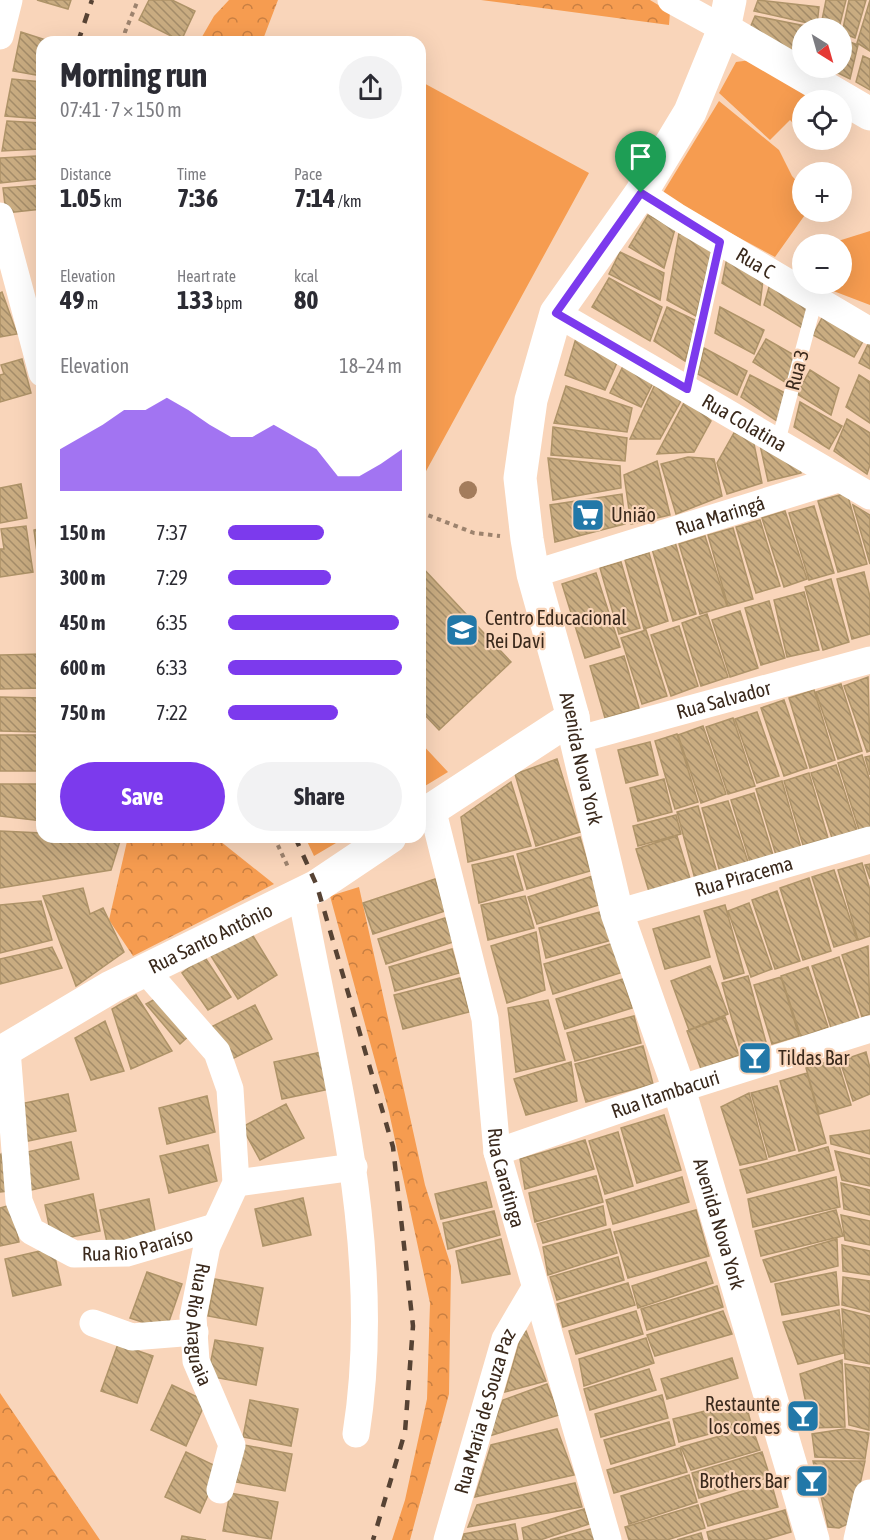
<!DOCTYPE html>
<html lang="en">
<head>
<meta charset="utf-8">
<style>
  :root { --surface:#fff; --page:#f2f2f3; --text:#2b2b33; --muted:#7c7c81; --accent:#7c3aed }
  body { margin:0; font-family:"Asap Condensed",sans-serif; background:var(--page); color:var(--text); height:100vh; display:flex; flex-direction:column; font-size:22px; white-space:nowrap }
  * { box-sizing:border-box; margin:0 }
  p { font-size:20px; color:var(--muted) }
  .icon { flex:none; width:33px; height:33px; fill:none; stroke:currentColor; stroke-width:2; stroke-linecap:round; stroke-linejoin:round }
  .map { position:relative; flex:1; overflow:hidden }
  .drawer { position:absolute; left:36px; top:36px; width:390px; height:807px; display:flex; flex-direction:column; background:var(--surface); border-radius:18px; box-shadow:0 6px 24px #0002 }
  .drawer>* { flex:none }
  .needle { width:39px; rotate:143deg }
  .fabs { position:absolute; left:792px; top:18px; display:grid; gap:12px }
  .fabs a { display:grid; place-items:center; width:60px; height:60px; border-radius:50%; background:var(--surface); box-shadow:0 6px 24px #0002; font-size:30px }
  .pin { position:absolute; display:grid; place-items:center; width:51px; height:51px; color:#fff; margin:-62px -26px; border-radius:50% 50% 50% 0; rotate:-45deg; box-shadow:0 0 6px #0007 }
  .pin .icon { rotate:45deg }
  .round { display:grid; place-items:center; flex:none; width:63px; height:63px; border-radius:32px; background:var(--page) }
  .overview { display:flex; align-items:center; justify-content:space-between; height:102px; padding:0 24px }
  h1 { font-size:33px; font-weight:700; line-height:45px }
  .figures { display:grid; grid-template-columns:repeat(3,1fr); gap:9px; height:102px; padding:6px 24px }
  .figures div { display:grid; align-content:center }
  .figures b { font-size:26px; font-weight:700 }
  .figures small { font-size:16px; font-weight:400 }
  .figures p { font-size:16px }
  .chart { height:168px; padding:12px 24px }
  .chart p { display:flex; justify-content:space-between }
  .chart svg { width:100%; height:108px; margin-top:6px; fill:var(--accent); opacity:.7 }
  .action { display:flex; gap:12px; margin-top:auto; padding:12px 24px }
  .action a { flex:1; height:69px; border-radius:36px; background:var(--accent); color:#fff; font-size:24px; font-weight:700; line-height:69px; text-align:center }
  .action a+a { background:var(--page); color:var(--text) }
  ul { padding:0 24px; list-style:none; font-size:20px }
  li { display:grid; grid-template-columns:96px 72px 1fr; align-items:center; height:45px }
  li i { height:15px; border-radius:8px; background:var(--accent) }
  .map>svg:first-child { display:block }
  .grass { fill:#f69c50 }
  .forest { fill:url(#forest-crowns) }
  .building { fill:url(#building-back-hatch); stroke:#ae9368; stroke-width:1.5 }
  .lines { fill:none; stroke-linecap:round; stroke-linejoin:round }
  .path { stroke:#9d836e; stroke-width:4; stroke-dasharray:4.5 4.5; stroke-linecap:butt }
  .service { stroke:#fff; stroke-width:14 }
  .minor { stroke:#fff; stroke-width:27 }
  .tertiary { stroke:#fff; stroke-width:33 }
  .primary { stroke:#fff; stroke-width:33 }
  .rail { stroke:#574334; stroke-width:4.5; stroke-dasharray:10 10; stroke-linecap:butt }
  .tree { fill:#a37c5c }
  .route-casing { stroke:#fff; stroke-width:12 }
  .route { stroke:#7c3aed; stroke-width:8 }
  .labels { text-anchor:middle; stroke-width:4.5; stroke-linejoin:round; paint-order:stroke }
  .street-label { font-size:20px; fill:#3a291c; stroke:#f9d5ba }
  .poi-label { font-size:20px; fill:#3a291c; stroke:#f9d5ba; text-anchor:start }
</style>
</head>
<body>
<div class="map">
<svg width="870" height="1540" viewBox="0 0 870 1540">
  <defs>
    <pattern id="forest-crowns" width="20" height="18" patternUnits="userSpaceOnUse" patternTransform="scale(1.5)"><rect width="20" height="18" fill="#f69c50"/><path d="M2 6a3 3 0 1 1 6 0M12 15a3 3 0 1 1 6 0" fill="none" stroke="#c87f42"/></pattern>
    <pattern id="building-back-hatch" width="6" height="6" patternUnits="userSpaceOnUse" patternTransform="scale(1.5)"><rect width="6" height="6" fill="#c9ac81"/><path d="M-1 5l2 2M0 0l6 6M5-1l2 2" fill="none" stroke="#a48c69"/></pattern>
  </defs>
  <rect width="100%" height="100%" fill="#f9d5ba"/>
  <path class="grass" d="M758,59L825,100H802V132L790,120L770,140L719,93L736,62Z
    M420,81L589,173L425,473L420,471Z
    M719,101L779,150L792,176L802,187V212H807L775,257L661,196Z
    M870,231V305L815,284H842V244H836L838,241Z
    M420,742L448,772L420,789Z
    M305,837H332L336,843L314,856Z"/>
  <path class="forest" d="M229,0H278L262,42H199L214,16Z
    M481,0H650L670,12L669,25Z
    M128,837H215L274,884L133,956L109,920Z
    M359,887L425,1185L451,1266L449,1394L410,1540H392L405,1500L427,1399L430,1303L389,1112L330,896Z
    M0,1393L100,1540H0Z"/>
  <path class="building" d="M37,0H71L68,9Z
    M149,0H172L195,11L181,41L139,20Z
    M758,0L819,7L817,25L754,11Z
    M826,0H846L839,28L822,20Z
    M849,0H866L855,38L842,33Z
    M870,0V51L857,43Z
    M755,16L816,28H802V59L750,28Z
    M21,32L52,42H42V76L13,71Z
    M842,39L858,45L850,79L828,68H842Z
    M863,56L870,59V90L856,82Z
    M12,79L42,82V119L5,116Z
    M7,121L42,123L39,149L2,151Z
    M36,156L37,179L0,183V158Z
    M42,185V209L6,213L3,188Z
    M648,215L675,229L664,268L629,247Z
    M679,233L713,245L696,316L667,300Z
    M620,252L664,273L660,300L609,274Z
    M727,258L763,280L760,305L722,283Z
    M609,278L662,307L650,341L592,307Z
    M771,280L810,306L802,328L764,305Z
    M2,292L17,334L0,337V293Z
    M667,307L697,321L685,361L654,341Z
    M720,307L764,330L754,354L715,333Z
    M824,314L866,336L854,357L813,335Z
    M576,338L619,358L605,390L565,375Z
    M766,339L796,356L788,384L753,362Z
    M870,340V369L859,363Z
    M704,348L747,371L737,395L698,374Z
    M22,359L31,393L0,402V375L4,374L1,365Z
    M625,362L655,379L641,407L610,393Z
    M810,370L839,388L831,415L797,394Z
    M750,375L785,393L777,421L741,397Z
    M859,375L870,382V423L846,407Z
    M656,382L682,399L660,439H630Z
    M566,386L632,408L627,432L554,423Z
    M686,399L711,421L694,452L657,454Z
    M800,402L842,426L829,449L794,427Z
    M847,419L870,433V465L867,474L834,451Z
    M553,427L627,438L625,461L551,455Z
    M734,433L753,439L762,483L727,494L717,463Z
    M760,445L799,460L801,473L768,481Z
    M688,457L714,459L722,496L676,514L661,464Z
    M548,458L620,466L621,488L553,500Z
    M657,461L670,515L631,524L624,475Z
    M21,484L27,518L0,523V488Z
    M847,493L867,564L838,572L818,501Z
    M622,494L625,524L555,542L550,505Z
    M853,505L870,515V564Z
    M814,506L834,573L809,580L789,513Z
    M785,511L807,579L784,587L762,518Z
    M760,520L780,586L756,593L736,527Z
    M26,526L33,572L0,577V549H4L1,529Z
    M42,528V566L39,567L34,530Z
    M733,528L753,599L728,606L708,535Z
    M705,536L727,606L700,614L679,544Z
    M675,542L696,614L673,621L652,549Z
    M649,553L668,621L644,629L625,560Z
    M621,562L640,628L619,634L600,568Z
    M420,565L511,662L439,730L420,710Z
    M864,572L870,597V634L852,639L837,579Z
    M596,573L620,647L585,658L562,584Z
    M831,579L849,642L823,650L805,587Z
    M804,592L819,650L787,657L774,600Z
    M769,601L785,658L761,665L745,608Z
    M740,611L758,668L730,677L712,620Z
    M707,614L728,677L701,686L682,623Z
    M679,626L698,686L671,696L651,635Z
    M646,630L667,696L642,704L621,638Z
    M42,654V688L0,689V655Z
    M624,656L639,708L605,718L590,666Z
    M868,677L870,751L867,752L844,686Z
    M841,684L862,751L838,759L816,692Z
    M814,690L835,760L810,768L789,698Z
    M0,697L42,698V732L0,731Z
    M784,700L807,768L784,776L761,708Z
    M757,712L779,776L757,783L735,719Z
    M733,718L755,786L728,794L706,727Z
    M703,726L726,794L701,803L678,735Z
    M677,734L698,802L675,809L655,741Z
    M0,735H42V771H0Z
    M650,742L658,775L626,783L618,750Z
    M862,755L870,781V827L859,830L838,763Z
    M870,756V775L865,757Z
    M557,759L580,832L536,846L515,774Z
    M836,765L857,830L832,838L811,773Z
    M809,773L828,838L803,845L784,781Z
    M664,779L672,812L638,821L630,788Z
    M782,781L801,848L776,855L756,789Z
    M511,782L531,846L468,862L461,817Z
    M0,784H42V821L0,816Z
    M754,793L773,855L750,862L731,800Z
    M728,801L749,865L720,872L702,808Z
    M698,806L717,873L695,879L677,812Z
    M676,815L681,834L638,846L633,826Z
    M0,831L42,833V837L121,838L111,870L0,888Z
    M677,836L692,885L651,898L636,849Z
    M580,837L590,871L527,889L517,854Z
    M513,856L523,890L479,903L472,865Z
    M862,863L870,890V936L858,940L838,870Z
    M870,864V879L865,865Z
    M834,870L857,940L834,947L812,877Z
    M596,875L605,903L537,924L528,897Z
    M809,878L831,951L803,960L780,888Z
    M435,879L445,911L373,934L363,903Z
    M83,888L90,914L103,908L124,952L76,986L43,896Z
    M777,891L800,961L775,969L752,900Z
    M525,896L534,928L488,940L481,905Z
    M41,901L52,940L0,953V905Z
    M749,903L772,969L751,977L728,911Z
    M725,905L744,973L724,979L704,911Z
    M604,911L612,940L546,958L539,928Z
    M699,916L710,957L665,969L653,929Z
    M445,918L453,942L386,964L378,939Z
    M250,931L277,975L238,999L211,956Z
    M536,932L545,990L507,1003L491,946Z
    M614,943L623,972L553,994L544,964Z
    M868,946L870,1014L862,1017L842,955Z
    M52,947L62,968L0,984V959Z
    M452,949L459,973L395,991L389,967Z
    M204,956L231,997L208,1010L182,973Z
    M839,957L859,1019L831,1028L812,966Z
    M710,966L728,1014L689,1030L671,981Z
    M808,967L828,1027L801,1037L781,976Z
    M748,976L767,1046L741,1052L722,983Z
    M781,977L799,1036L772,1044L754,985Z
    M460,978L469,1012L403,1029L394,995Z
    M623,979L632,1008L565,1029L556,999Z
    M136,995L172,1051L131,1069L112,1009Z
    M159,997L191,1034L180,1044L146,1004Z
    M548,1000L565,1060L516,1072L508,1008Z
    M255,1005L272,1039L228,1061L211,1027Z
    M634,1016L641,1043L575,1061L567,1033Z
    M725,1017L739,1055L701,1069L687,1031Z
    M105,1021L124,1071L91,1080L75,1038Z
    M643,1046L653,1084L586,1102L575,1064Z
    M322,1052L330,1089L282,1099L274,1062Z
    M866,1052L870,1068V1094L853,1101L840,1061Z
    M837,1059L851,1105L819,1114L806,1068Z
    M571,1062L577,1101L526,1115L514,1079Z
    M807,1073L826,1143L799,1151L780,1081Z
    M777,1086L795,1150L769,1157L751,1093Z
    M749,1093L767,1159L740,1165L721,1107Z
    M68,1094L76,1131L28,1141L20,1104Z
    M207,1096L215,1132L167,1144L159,1108Z
    M286,1104L304,1138L260,1160L242,1127Z
    M664,1115L681,1170L637,1183L621,1128Z
    M870,1130V1154L831,1144L830,1136Z
    M618,1132L633,1186L605,1194L589,1141Z
    M585,1140L594,1169L525,1189L520,1159Z
    M71,1142L79,1179L31,1190L23,1153Z
    M208,1145L217,1181L169,1193L160,1156Z
    M828,1147L834,1170L747,1193L740,1170Z
    M835,1151L870,1159V1186L842,1180Z
    M1,1154L8,1191L0,1192V1155Z
    M596,1176L603,1202L535,1222L529,1193Z
    M682,1177L689,1202L613,1224L606,1200Z
    M836,1177L840,1207L753,1227L748,1199Z
    M486,1182L492,1207L441,1219L435,1194Z
    M841,1183L870,1190V1215L844,1209Z
    M93,1194L100,1231L52,1241L45,1205Z
    M303,1198L311,1235L263,1246L255,1209Z
    M149,1199L156,1236L108,1247L100,1210Z
    M11,1205L19,1242L0,1246V1208Z
    M603,1206L606,1225L543,1243L537,1224Z
    M696,1210L709,1256L628,1278L614,1232Z
    M836,1210L843,1236L761,1256L755,1231Z
    M494,1211L500,1235L448,1249L443,1223Z
    M841,1215L870,1221V1245L845,1240Z
    M610,1229L617,1253L548,1275L543,1247Z
    M501,1239L510,1274L462,1283L456,1251Z
    M837,1239L838,1266L771,1282L763,1260Z
    M842,1245L870,1251V1275L843,1271Z
    M53,1248L61,1285L13,1296L5,1259Z
    M618,1257L624,1280L557,1300L550,1277Z
    M706,1262L713,1283L638,1308L632,1286Z
    M147,1272L182,1284L166,1330L130,1318Z
    M836,1272L839,1305L782,1315L775,1284Z
    M843,1277L870,1281V1312L842,1305Z
    M215,1279L263,1288L256,1325L208,1316Z
    M628,1283L635,1305L563,1327L557,1304Z
    M717,1286L723,1307L647,1330L641,1309Z
    M842,1309L870,1316V1364L845,1359Z
    M839,1310L844,1353L798,1364L783,1322Z
    M636,1311L643,1334L576,1354L569,1331Z
    M723,1311L732,1334L655,1356L647,1335Z
    M526,1331L546,1381L505,1392L522,1333Z
    M646,1338L654,1363L584,1386L579,1359Z
    M215,1340L263,1348L256,1385L208,1376Z
    M118,1344L153,1356L137,1403L101,1391Z
    M732,1358L738,1378L667,1399L661,1379Z
    M842,1360L845,1427L811,1428L800,1374Z
    M845,1364L870,1368L869,1430L849,1425Z
    M649,1369L656,1390L590,1410L584,1389Z
    M547,1384L559,1415L489,1436L503,1400Z
    M172,1385L206,1401L186,1446L151,1430Z
    M662,1395L668,1418L601,1437L595,1414Z
    M250,1400L298,1409L291,1446L243,1437Z
    M745,1401L751,1423L679,1442L673,1419Z
    M669,1422L675,1445L611,1464L604,1440Z
    M752,1427L760,1450L691,1470L681,1447Z
    M557,1429L574,1475L475,1497L491,1445Z
    M844,1429L869,1433L865,1459L815,1457L812,1434Z
    M244,1445L292,1454L285,1491L236,1482Z
    M680,1448L687,1472L614,1493L607,1470Z
    M186,1452L220,1468L200,1513L165,1497Z
    M762,1452L770,1477L699,1498L692,1473Z
    M813,1461H865L852,1522L839,1528L828,1527Z
    M689,1475L697,1502L629,1524L621,1496Z
    M771,1482L778,1507L708,1526L701,1504Z
    M575,1483L582,1507L468,1527L477,1505Z
    M230,1493L278,1502L271,1539L223,1531Z
    M698,1505L705,1528L667,1540H629L625,1527Z
    M584,1509L589,1524L540,1540H524L522,1528Z
    M785,1510L791,1532L764,1540H709L707,1532Z
    M515,1524L518,1540H462L464,1534Z
    M594,1528L597,1540H550Z
    M701,1533L703,1540H677Z
    M182,1536L206,1540H181Z"/>
  <g class="lines">
    <path class="path" d="M124,42L125,32L138,0
      M420,512L474,533L500,536
      M274,837L289,869"/>
    <path class="service" d="M687,389L720,242
      M778,442L816,298"/>
    <g class="minor">
      <path d="M671,0L724,29"/>
      <path d="M0,36L9,0"/>
      <path id="s1" d="M641,193L676,216L870,331"/>
      <path d="M0,216L42,373"/>
      <path id="s2" d="M556,313L870,496"/>
      <path id="s3" d="M533,574L838,479"/>
      <path id="s4" d="M576,740L870,660"/>
      <path id="s5" d="M432,808L485,1019L497,1152L608,1540"/>
      <path d="M301,894C334,1072 385,1253 356,1434"/>
      <path id="s6" d="M617,913L870,840"/>
      <path id="s7" d="M145,970L217,1052L230,1089L236,1183L207,1246L193,1317L196,1361L232,1445L220,1490"/>
      <path id="s8" d="M7,1050L19,1201L31,1231L74,1254L127,1253L215,1227"/>
      <path id="s9" d="M497,1152L679,1089L870,1029"/>
      <path d="M236,1183L354,1167"/>
      <path d="M93,1323L132,1337L195,1332"/>
      <path id="s10" d="M447,1540L505,1339L535,1288"/>
    </g>
    <g class="tertiary">
      <path d="M724,29L870,114"/>
      <path d="M420,817L573,717"/>
      <path id="s11" d="M0,1053L111,987L317,886L390,837"/>
      <path d="M860,1540L870,1496"/>
    </g>
    <path class="primary" id="s12" d="M730,0L724,29L690,112L641,193L556,313L531,400L520,478L527,539L533,574L573,717L576,740L617,913L679,1089L813,1540"/>
    <path class="rail" d="M78,42L92,0
      M295,837L317,886L393,1147L413,1326L405,1432L373,1540"/>
  </g>
  <circle class="tree" cx="468" cy="490" r="9"/>
  <g class="lines">
    <defs>
      <path id="route" d="M641,193L720,242L687,389L556,313Z"/>
    </defs>
    <use href="#route" class="route-casing"/>
    <use href="#route" class="route"/>
  </g>
  <defs>
    <symbol id="supermarket-square" viewBox="-11 -11 22 22"><rect x="-9" y="-9" width="18" height="18" rx="4" fill="#2278a8" stroke="#f9d5ba"/><path d="M-6-5.5h2.5l.6 2H6L4.5 2H-2.5L-4.4-4H-6ZM-1.5 3.2a1.3 1.3 0 1 0 .1 0ZM3 3.2a1.3 1.3 0 1 0 .1 0Z" fill="#fff"/></symbol>
    <symbol id="school-square" viewBox="-11 -11 22 22"><rect x="-9" y="-9" width="18" height="18" rx="4" fill="#2278a8" stroke="#f9d5ba"/><path d="M0-5L7-2L0 1L-7-2ZM-4 1L0 2.5L4 1V4Q0 6-4 4Z" fill="#fff"/></symbol>
    <symbol id="bar-square" viewBox="-11 -11 22 22"><rect x="-9" y="-9" width="18" height="18" rx="4" fill="#2278a8" stroke="#f9d5ba"/><path d="M-6-5H6L.8 .8V4.5H3.5V6h-7V4.5H-.8V.8Z" fill="#fff"/></symbol>
  </defs>
  <g fill-rule="evenodd">
    <use href="#supermarket-square" x="569" y="496" width="38" height="38"/>
    <use href="#school-square" x="443" y="611" width="38" height="38"/>
    <use href="#bar-square" x="736" y="1039" width="38" height="38"/>
    <use href="#bar-square" x="784" y="1397" width="38" height="38"/>
    <use href="#bar-square" x="793" y="1462" width="38" height="38"/>
  </g>
  <g class="labels">
    <g class="street-label">
      <text dy="7" stroke="none"><textPath href="#s1" startOffset="134">Rua C</textPath></text>
      <text transform="translate(797 370) rotate(-75)" y="7">Rua 3</text>
      <text dy="7" stroke="none"><textPath href="#s2" startOffset="218">Rua Colatina</textPath></text>
      <text dy="7" stroke="none"><textPath href="#s3" startOffset="196">Rua Maringá</textPath></text>
      <text dy="7" stroke="none"><textPath href="#s4" startOffset="153">Rua Salvador</textPath></text>
      <text dy="7" stroke="none"><textPath href="#s12" startOffset="818">Avenida Nova York</textPath></text>
      <text dy="7" stroke="none"><textPath href="#s6" startOffset="132">Rua Piracema</textPath></text>
      <text dy="7" stroke="none"><textPath href="#s11" startOffset="240">Rua Santo Antônio</textPath></text>
      <text dy="7" stroke="none"><textPath href="#s9" startOffset="178">Rua Itambacuri</textPath></text>
      <text dy="7" stroke="none"><textPath href="#s5" startOffset="378">Rua Caratinga</textPath></text>
      <text dy="7" stroke="none"><textPath href="#s12" startOffset="1304">Avenida Nova York</textPath></text>
      <text dy="7" stroke="none"><textPath href="#s8" startOffset="297">Rua Rio Paraíso</textPath></text>
      <text dy="7" stroke="none"><textPath href="#s7" startOffset="392">Rua Rio Araguaia</textPath></text>
      <text dy="7" stroke="none"><textPath href="#s10" startOffset="134">Rua Maria de Souza Paz</textPath></text>
    </g>
    <g class="poi-label">
      <text x="611" y="522">União</text>
      <text x="485" y="625">Centro Educacional<tspan x="485" dy="23">Rei Davi</tspan></text>
      <text x="778" y="1065">Tildas Bar</text>
      <text x="780" y="1411" text-anchor="end">Restaunte<tspan x="780" dy="23">los comes</tspan></text>
      <text x="789" y="1488" text-anchor="end">Brothers Bar</text>
    </g>
  </g>
</svg>
<div class="fabs">
<a><svg class="needle" viewBox="-14 -14 28 28"><path d="M0-13l5 13h-10z" fill="#e53935"/><path d="M0 13l5-13h-10z" fill="#7c7c81"/></svg></a>
<a><svg class="icon" aria-label="locate" viewBox="0 0 24 24"><circle cx="12" cy="12" r="6"/><path d="M12 2v4M12 18v4M2 12h4M18 12h4"/></svg></a>
<a>+</a>
<a>−</a>
</div>
<div class="pin" style="left:641px;top:193px;background:#1e9e55"><svg class="icon" aria-label="arrive" viewBox="0 0 24 24"><path d="M6 21V4h12l-3 4 3 4H6"/></svg></div>
<section class="drawer">
<div class="overview"><div><h1>Morning run</h1><p>07:41 · 7 × 150 m</p></div><a class="round"><svg class="icon" aria-label="share" viewBox="0 0 24 24"><path d="M12 15V3M7 8l5-5 5 5M5 13v7h14v-7"/></svg></a></div>
<div class="figures">
<div><p>Distance</p><b>1.05<small> km</small></b></div>
<div><p>Time</p><b>7:36</b></div>
<div><p>Pace</p><b>7:14<small> /km</small></b></div>
</div>
<div class="figures">
<div><p>Elevation</p><b>49<small> m</small></b></div>
<div><p>Heart rate</p><b>133<small> bpm</small></b></div>
<div><p>kcal</p><b>80</b></div>
</div>
<div class="chart"><p><span>Elevation</span>18–24 m</p>
<svg viewBox="0 0 160 44" preserveAspectRatio="none"><path d="M0 44V27L10 22L20 17L30 11L40 11L50 6L60 11L70 17L80 22L90 22L100 17L110 22L120 27L130 38L140 38L150 33L160 27V44z"/></svg>
</div>
<ul>
<li><b>150 m</b>7:37<i style="width:55%"></i></li>
<li><b>300 m</b>7:29<i style="width:59%"></i></li>
<li><b>450 m</b>6:35<i style="width:98%"></i></li>
<li><b>600 m</b>6:33<i style="width:100%"></i></li>
<li><b>750 m</b>7:22<i style="width:63%"></i></li>
</ul>
<div class="action"><a>Save</a><a>Share</a></div>
</section>
</div>
</body>
</html>
